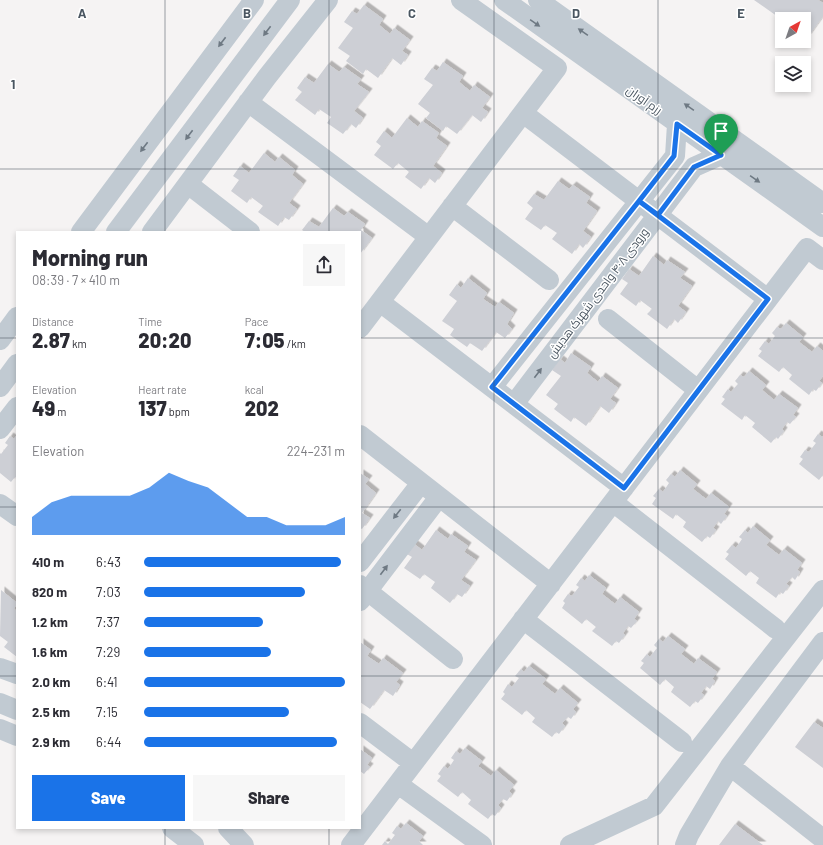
<!DOCTYPE html>
<html lang="en">
<head>
<meta charset="utf-8">
<style>
  :root { --surface:#fff; --page:#f7f7f7; --text:#2b2b33; --muted:#7c7c81; --accent:#1a73e8 }
  body { margin:0; font-family:Barlow,Cairo,sans-serif; background:var(--page); color:var(--text); height:100vh; display:flex; flex-direction:column; font-size:15px; white-space:nowrap }
  * { box-sizing:border-box; margin:0 }
  p { font-size:13px; color:var(--muted) }
  .icon { flex:none; width:22px; height:22px; fill:none; stroke:currentColor; stroke-width:2; stroke-linecap:round; stroke-linejoin:round }
  .map { position:relative; flex:1; overflow:hidden }
  .sheet { position:absolute; left:16px; top:231px; width:345px; height:598px; display:flex; flex-direction:column; background:var(--surface); border-radius:0px; box-shadow:0 2px 6px #0003 }
  .sheet>* { flex:none }
  .needle { width:26px; rotate:40deg }
  .tools { position:absolute; left:775px; top:12px; display:grid; gap:8px }
  .tools a { display:grid; place-items:center; width:36px; height:36px; border-radius:0px; background:var(--surface); box-shadow:0 2px 6px #0003; font-size:20px }
  .pin { position:absolute; display:grid; place-items:center; width:34px; height:34px; color:#fff; margin:-41px -17px; border-radius:50% 50% 50% 0; rotate:-45deg; box-shadow:0 0 4px #0007 }
  .pin .icon { rotate:45deg }
  .round { display:grid; place-items:center; flex:none; width:42px; height:42px; border-radius:0px; background:var(--page) }
  .overview { display:flex; align-items:center; justify-content:space-between; height:68px; padding:0 16px }
  h1 { font-size:22px; font-weight:800; line-height:30px }
  .figures { display:grid; grid-template-columns:repeat(3,1fr); gap:6px; height:68px; padding:4px 16px }
  .figures div { display:grid; align-content:center }
  .figures b { font-size:20px; font-weight:800 }
  .figures small { font-size:11px; font-weight:400 }
  .figures p { font-size:11px }
  .chart { height:112px; padding:8px 16px }
  .chart p { display:flex; justify-content:space-between }
  .chart svg { width:100%; height:72px; margin-top:4px; fill:var(--accent); opacity:.7 }
  .action { display:flex; gap:8px; margin-top:auto; padding:8px 16px }
  .action a { flex:1; height:46px; border-radius:0px; background:var(--accent); color:#fff; font-size:16px; font-weight:800; line-height:46px; text-align:center }
  .action a+a { background:var(--page); color:var(--text) }
  ul { padding:0 16px; list-style:none; font-size:13px }
  li { display:grid; grid-template-columns:64px 48px 1fr; align-items:center; height:30px }
  li i { height:10px; border-radius:5px; background:var(--accent) }
  .map>svg:first-child { display:block }
  .building { fill:#cdcfd5; filter:url(#shadow) }
  .lines { fill:none; stroke-linecap:round; stroke-linejoin:round }
  .minor { stroke:#c1cad2; stroke-width:20 }
  .oneway { fill:#6e7983 }
  .route-casing { stroke:#fff; stroke-width:8 }
  .route { stroke:#1a73e8; stroke-width:5 }
  .grid { fill:none; stroke:#4a5661; stroke-width:1; stroke-opacity:0.55 }
  .labels { text-anchor:middle; stroke-width:3; stroke-linejoin:round; paint-order:stroke }
  .street-label { font-size:12px; fill:#4a5661; stroke:#fff }
  .grid-label { font-size:13px; text-anchor:middle; font-weight:bold; fill:#4a5661; stroke:#fff; stroke-width:3; stroke-linejoin:round; paint-order:stroke }
</style>
</head>
<body>
<div class="map">
<svg width="823" height="845" viewBox="0 0 823 845">
  <defs>
    <filter id="shadow"><feDropShadow dx="3.5" dy="-3.5" stdDeviation="0" flood-color="#0004"/></filter>
  </defs>
  <rect width="100%" height="100%" fill="#f5f3f3"/>
  <path class="building" d="M754,0H818L823,3V16L808,37L804,34V19H781Z
    M364,5L383,19L379,25L390,34L394,28L410,40L402,51L408,55L401,65L392,58L378,78L366,69L363,74L346,61L350,56L338,48L353,28L344,22L352,11L357,14Z
    M443,62L463,76L459,82L470,91L474,85L490,97L482,108L488,112L481,122L472,115L457,134L446,126L443,131L426,118L430,113L418,104L433,85L424,79L432,68L437,71Z
    M328,64L339,72L344,67L361,79L357,84L369,92L354,111L363,118L356,128L351,124L343,134L327,123L331,117L319,109L315,115L295,100L302,92L297,88L305,77L314,83Z
    M407,118L418,127L422,121L439,133L436,138L447,146L433,166L442,173L435,183L429,178L421,189L405,177L409,172L398,163L393,169L374,155L381,146L376,142L384,131L392,138Z
    M264,153L275,162L279,157L295,170L292,175L303,184L289,203L297,209L289,220L284,217L278,226L258,212L263,206L251,197L247,203L231,191L239,180L233,176L240,166L249,173Z
    M558,181L569,189L573,185L590,197L586,203L597,211L583,231L591,237L583,248L579,244L572,254L552,239L557,233L545,225L541,230L525,219L533,208L527,203L534,194L544,200Z
    M333,208L344,216L348,212L365,224L361,230L372,238L360,254V232H305L302,230L309,221L319,227Z
    M653,256L664,265L667,260L685,272L680,278L692,286L678,306L686,312L678,323L674,319L667,329L647,314L652,309L640,300L636,306L620,294L628,283L622,279L629,269L639,276Z
    M468,278L487,293L483,299L495,307L499,302L514,313L507,324L512,329L505,338L496,332L482,351L470,343L467,347L450,335L454,329L442,321L457,301L449,295L457,284L461,288Z
    M786,323L803,337L799,342L812,352L817,346L823,351V376L819,381L822,383L816,391L813,389L809,395L789,379L792,375L783,367L779,372L758,356L762,351L759,349L765,341L769,344L775,336L772,333L777,327L781,329Z
    M571,353L591,367L587,373L598,382L602,376L618,388L610,399L616,403L609,413L600,406L586,426L574,417L571,422L554,409L558,404L546,395L561,376L552,370L560,359L565,363Z
    M749,371L766,385L762,390L774,400L779,394L798,408L793,415L796,417L790,424L787,422L782,429L784,431L778,439L776,437L771,443L752,427L755,423L745,415L742,420L721,404L725,399L722,397L728,389L731,392L738,384L735,381L740,375L744,377Z
    M818,434L822,437L823,436V475L819,480L799,464L803,459L800,457L805,450L809,452L816,443L813,441Z
    M17,435V478L15,477L11,482L0,473V453L1,454L8,445L5,443L10,436L14,439Z
    M680,470L697,484L693,489L706,499L711,493L729,507L724,514L727,516L721,524L718,521L713,528L716,530L710,538L707,536L702,542L683,527L686,522L676,514L673,519L652,504L656,498L653,496L659,489L663,492L669,483L666,480L671,474L675,477Z
    M360,473L369,479L365,484L376,493L362,513L370,518L362,529L360,528Z
    M753,526L770,540L766,545L779,555L784,549L802,563L797,570L800,572L795,580L792,577L786,584L789,586L783,594L780,592L776,598L756,583L759,578L750,571L746,576L725,559L729,554L726,552L732,545L736,548L742,539L739,537L745,530L748,533Z
    M436,530L448,539L451,534L468,546L464,552L476,560L461,580L470,586L462,597L457,594L450,603L431,588L435,582L424,574L420,579L404,568L412,557L405,553L413,543L422,550Z
    M589,575L606,588L602,594L615,604L620,597L639,612L634,619L637,621L631,628L628,626L623,633L625,635L619,643L616,641L612,646L592,631L596,627L586,619L582,624L562,608L565,603L563,601L568,594L572,596L579,587L576,585L581,578L585,581Z
    M1,590L17,603L14,609L17,611V657L4,647L8,642L0,636Z
    M668,636L685,649L681,654L694,664L698,658L717,672L712,679L715,681L710,689L706,686L701,693L704,695L698,703L695,701L690,707L671,692L674,687L665,679L660,685L640,668L644,663L641,661L647,654L650,657L657,648L654,645L659,639L663,642Z
    M360,642L371,650L367,656L379,664L383,658L403,673L396,682L400,685L393,696L384,690L370,709L360,702Z
    M529,666L546,679L542,684L555,694L560,688L578,703L573,709L576,712L571,719L568,717L562,723L565,726L559,734L556,732L552,737L532,722L535,718L526,710L522,715L501,699L505,694L503,692L508,684L512,687L519,678L515,676L521,669L524,672Z
    M814,722L823,728V768L795,747Z
    M465,748L482,761L478,766L491,776L496,770L514,785L509,791L512,794L507,801L503,799L498,805L501,808L495,816L492,814L488,819L468,804L471,800L462,792L458,797L437,781L441,776L438,774L444,766L448,769L454,760L451,758L456,751L460,754Z
    M360,749L372,758L367,765L370,767L364,774L360,771Z
    M406,823L423,836L419,841L423,845H382L385,841L388,844L395,835L392,833L397,826L401,829Z
    M735,824L763,845H719Z"/>
  <g class="lines">
    <path class="minor" d="M504,0L823,227
      M538,0L823,203
      M248,102L429,237
      M523,113L768,299
      M188,184L250,232
      M452,206L549,280
      M81,232L254,0
      M116,232L290,0
      M152,232L267,77L328,0
      M380,302L624,488
      M608,319L698,390
      M360,328L557,68L461,0
      M0,340L17,317
      M0,387L17,364
      M492,387L675,156L677,124
      M514,404L694,167L721,155
      M0,429L17,407
      M360,435L551,584
      M613,502L776,629
      M0,504L17,516
      M360,562L421,483
      M360,585L453,659
      M360,601L439,497
      M523,619L682,742
      M0,668L17,674
      M0,703L17,710
      M360,723L413,763
      M0,729L17,736
      M730,766L823,839
      M398,784L482,845
      M172,828L194,845
      M228,828L244,845
      M351,845L807,248L823,260
      M570,845L654,806L823,590
      M685,845L689,835L730,766L823,642"/>
  </g>
  <defs><path id="oneway-solid" d="M-6-.8H1V-3.2L6.5 0L1 3.2V.8H-6Z"/></defs>
  <g class="oneway">
    <use href="#oneway-solid" transform="translate(535 23) rotate(35)"/>
    <use href="#oneway-solid" transform="translate(267 31) rotate(127)"/>
    <use href="#oneway-solid" transform="translate(583 32) rotate(-145)"/>
    <use href="#oneway-solid" transform="translate(222 42) rotate(127)"/>
    <use href="#oneway-solid" transform="translate(689 107) rotate(-145)"/>
    <use href="#oneway-solid" transform="translate(189 135) rotate(127)"/>
    <use href="#oneway-solid" transform="translate(144 147) rotate(127)"/>
    <use href="#oneway-solid" transform="translate(755 179) rotate(35)"/>
    <use href="#oneway-solid" transform="translate(538 373) rotate(-53)"/>
    <use href="#oneway-solid" transform="translate(397 514) rotate(128)"/>
    <use href="#oneway-solid" transform="translate(384 570) rotate(-53)"/>
  </g>
  <g class="lines">
    <defs>
      <path id="route" d="M721,155L694,167L658,215L639,201L492,387L624,488L768,299L639,201L674,156L677,124L721,155"/>
    </defs>
    <use href="#route" class="route-casing"/>
    <use href="#route" class="route"/>
  </g>
  <path class="grid" d="M165,0V232M329,0V232M494,0V845M658,0V845M0,169H823M0,338H17M360,338H823M0,507H17M360,507H823M0,676H17M360,676H823M165,828V845M329,828V845"/>
  <g class="labels">
    <g class="street-label">
      <text transform="translate(644 100) rotate(35)" y="4">رزم آوران</text>
      <text transform="translate(598 293) rotate(-53)" y="4">ورودی ۴۰۸ واحدی شهرک هدیش</text>
    </g>
  </g>
  <g class="grid-label">
    <text x="82" y="18">A</text>
    <text x="247" y="18">B</text>
    <text x="412" y="18">C</text>
    <text x="576" y="18">D</text>
    <text x="741" y="18">E</text>
    <text x="13" y="89">1</text>
  </g>
</svg>
<div class="tools">
<a><svg class="needle" viewBox="-14 -14 28 28"><path d="M0-13l5 13h-10z" fill="#e53935"/><path d="M0 13l5-13h-10z" fill="#7c7c81"/></svg></a>
<a><svg class="icon" aria-label="layers" viewBox="0 0 24 24"><path d="M12 4l9 5-9 5-9-5zM3 14l9 5 9-5"/></svg></a>
</div>
<div class="pin" style="left:721px;top:155px;background:#1e9e55"><svg class="icon" aria-label="arrive" viewBox="0 0 24 24"><path d="M6 21V4h12l-3 4 3 4H6"/></svg></div>
<section class="sheet">
<div class="overview"><div><h1>Morning run</h1><p>08:39 · 7 × 410 m</p></div><a class="round"><svg class="icon" aria-label="share" viewBox="0 0 24 24"><path d="M12 15V3M7 8l5-5 5 5M5 13v7h14v-7"/></svg></a></div>
<div class="figures">
<div><p>Distance</p><b>2.87<small> km</small></b></div>
<div><p>Time</p><b>20:20</b></div>
<div><p>Pace</p><b>7:05<small> /km</small></b></div>
</div>
<div class="figures">
<div><p>Elevation</p><b>49<small> m</small></b></div>
<div><p>Heart rate</p><b>137<small> bpm</small></b></div>
<div><p>kcal</p><b>202</b></div>
</div>
<div class="chart"><p><span>Elevation</span>224–231 m</p>
<svg viewBox="0 0 160 44" preserveAspectRatio="none"><path d="M0 44V33L10 24L20 20L30 20L40 20L50 20L60 15L70 6L80 11L90 15L100 24L110 33L120 33L130 38L140 38L150 38L160 33V44z"/></svg>
</div>
<ul>
<li><b>410 m</b>6:43<i style="width:98%"></i></li>
<li><b>820 m</b>7:03<i style="width:80%"></i></li>
<li><b>1.2 km</b>7:37<i style="width:59%"></i></li>
<li><b>1.6 km</b>7:29<i style="width:63%"></i></li>
<li><b>2.0 km</b>6:41<i style="width:100%"></i></li>
<li><b>2.5 km</b>7:15<i style="width:72%"></i></li>
<li><b>2.9 km</b>6:44<i style="width:96%"></i></li>
</ul>
<div class="action"><a>Save</a><a>Share</a></div>
</section>
</div>
</body>
</html>
